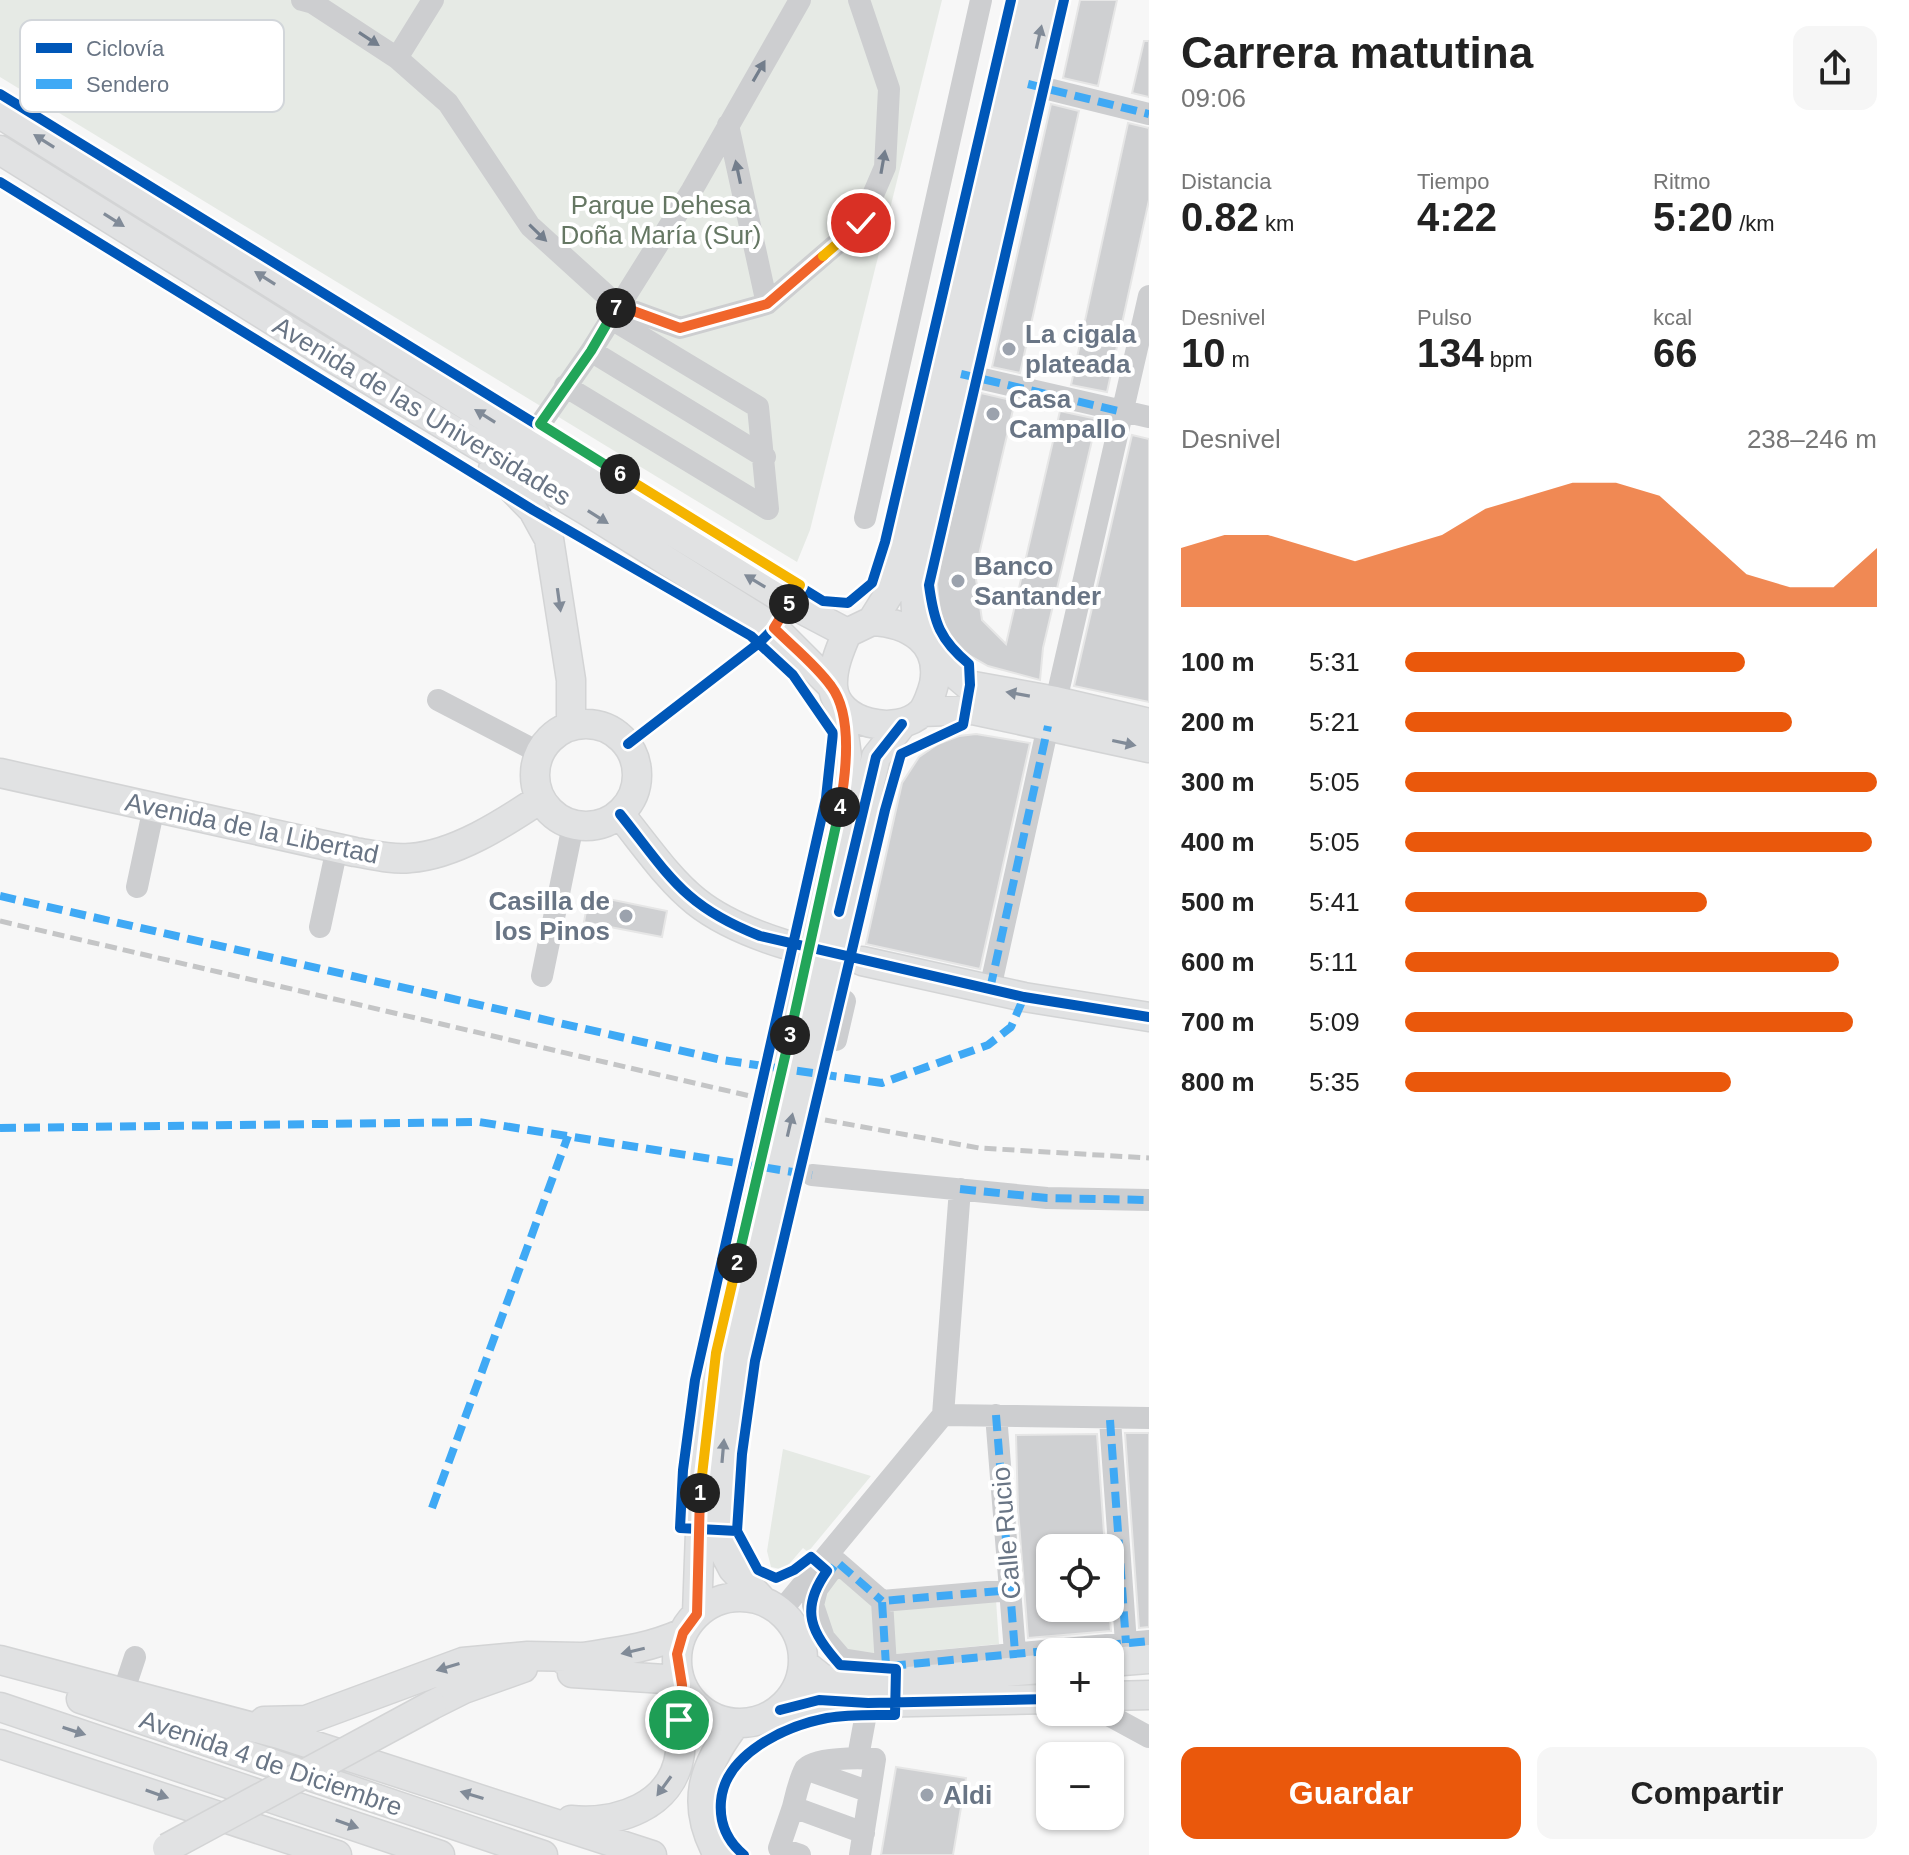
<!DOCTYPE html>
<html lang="es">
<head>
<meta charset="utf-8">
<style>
  :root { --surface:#fff; --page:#f6f6f6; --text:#222; --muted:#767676; --accent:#ea580c }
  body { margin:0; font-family:Arial,sans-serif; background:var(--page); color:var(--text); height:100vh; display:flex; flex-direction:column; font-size:30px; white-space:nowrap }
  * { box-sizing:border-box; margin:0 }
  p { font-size:26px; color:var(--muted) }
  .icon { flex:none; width:44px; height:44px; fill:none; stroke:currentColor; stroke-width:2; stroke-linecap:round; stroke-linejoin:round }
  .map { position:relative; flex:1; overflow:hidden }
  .panel { display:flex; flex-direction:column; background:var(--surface); width:760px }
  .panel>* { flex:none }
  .controls { position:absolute; left:1036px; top:1534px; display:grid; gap:16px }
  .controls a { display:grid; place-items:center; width:88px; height:88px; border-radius:16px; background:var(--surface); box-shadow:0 2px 6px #0004; font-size:40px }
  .pin { position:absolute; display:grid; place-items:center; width:68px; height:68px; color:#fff; margin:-34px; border:4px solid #fff; border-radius:50%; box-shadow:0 2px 8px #0007 }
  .km { position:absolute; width:40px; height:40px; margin:-20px; border-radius:50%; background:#222; color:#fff; font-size:22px; line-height:40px; text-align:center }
  .round { display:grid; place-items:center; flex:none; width:84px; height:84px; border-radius:16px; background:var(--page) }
  .head { display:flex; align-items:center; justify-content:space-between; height:136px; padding:0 32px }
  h1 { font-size:44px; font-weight:800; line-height:60px }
  .metrics { display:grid; grid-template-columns:repeat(3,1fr); gap:12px; height:136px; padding:8px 32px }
  .metrics div { display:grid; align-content:center }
  .metrics b { font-size:40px; font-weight:800 }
  .metrics small { font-size:22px; font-weight:400 }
  .metrics p { font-size:22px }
  .chart { height:224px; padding:16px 32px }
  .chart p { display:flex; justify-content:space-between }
  .chart svg { width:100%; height:144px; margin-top:8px; fill:var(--accent); opacity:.7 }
  .cta { display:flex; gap:16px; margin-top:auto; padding:16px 32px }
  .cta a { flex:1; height:92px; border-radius:16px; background:var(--accent); color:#fff; font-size:32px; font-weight:800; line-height:92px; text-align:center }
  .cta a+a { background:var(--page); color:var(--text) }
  ul { padding:0 32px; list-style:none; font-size:26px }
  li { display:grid; grid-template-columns:128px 96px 1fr; align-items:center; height:60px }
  li i { height:20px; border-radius:10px; background:var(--accent) }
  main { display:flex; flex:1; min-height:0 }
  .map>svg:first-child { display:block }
  .green { fill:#e6eae5 }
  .building { fill:#cfd0d2; stroke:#e6e6e6; stroke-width:2 }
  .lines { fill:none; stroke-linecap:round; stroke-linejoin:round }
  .major-casing { stroke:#d3d4d5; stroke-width:31 }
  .minor { stroke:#cdced0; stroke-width:22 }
  .major { stroke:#e1e2e3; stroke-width:28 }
  .rail { stroke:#c4c5c6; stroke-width:5; stroke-dasharray:12 6; stroke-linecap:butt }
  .major-bridge-casing { stroke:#d3d4d5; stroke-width:31; stroke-linecap:butt }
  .major-bridge { stroke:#e1e2e3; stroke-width:28 }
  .quiet { stroke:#3fa9f5; stroke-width:8; stroke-dasharray:16 8; stroke-linecap:butt }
  .cycleway-casing { stroke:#fff; stroke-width:15 }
  .cycleway { stroke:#0057b8; stroke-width:10 }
  .oneway { fill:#818b98 }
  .oneway2 { fill:#737e8c }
  .split-1-casing { stroke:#fff; stroke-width:16 }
  .split-2-casing { stroke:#fff; stroke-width:16 }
  .split-3-casing { stroke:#fff; stroke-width:16 }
  .split-4-casing { stroke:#fff; stroke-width:16 }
  .split-5-casing { stroke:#fff; stroke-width:16 }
  .split-6-casing { stroke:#fff; stroke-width:16 }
  .split-7-casing { stroke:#fff; stroke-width:16 }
  .split-8-casing { stroke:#fff; stroke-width:16 }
  .split-9-casing { stroke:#fff; stroke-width:16 }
  .split-1 { stroke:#f0652b; stroke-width:10 }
  .split-2 { stroke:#f5b400; stroke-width:10 }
  .split-3 { stroke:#22a559; stroke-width:10 }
  .split-4 { stroke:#22a559; stroke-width:10 }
  .split-5 { stroke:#f0652b; stroke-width:10 }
  .split-6 { stroke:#f5b400; stroke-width:10 }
  .split-7 { stroke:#22a559; stroke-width:10 }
  .split-8 { stroke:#f0652b; stroke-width:10 }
  .split-9 { stroke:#f5b400; stroke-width:10 }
  .poi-dot { fill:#9ba2ad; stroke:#fff; stroke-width:3 }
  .labels { text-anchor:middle; stroke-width:8; stroke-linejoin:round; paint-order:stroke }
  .park-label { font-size:26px; fill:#657763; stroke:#fff }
  .poi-label { font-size:26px; font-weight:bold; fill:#697585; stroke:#fff; text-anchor:start }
  .street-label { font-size:26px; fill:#697585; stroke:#fff }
  .key { fill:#fff; stroke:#d2d6da; stroke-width:2 }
  .key-label { font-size:22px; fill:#697585 }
</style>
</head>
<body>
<main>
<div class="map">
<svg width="1149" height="1855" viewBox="0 0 1149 1855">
  <rect width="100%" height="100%" fill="#f7f7f7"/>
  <path class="green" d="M0,0H942L810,530L797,562L0,77Z
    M783,1449L871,1476L808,1552L803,1548L784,1570L771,1567L767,1551Z
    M837,1562L882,1601L886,1666L842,1659L817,1589Z
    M996,1600L999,1644L895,1654L892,1608Z"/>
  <path class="building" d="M1080,0H1117L1098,86L1063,78Z
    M1144,41H1149V97L1132,93Z
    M1051,104L1079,111L1020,373L992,367Z
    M1128,123L1149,128V200L1107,392L1071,385Z
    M981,393L1015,401L975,572L982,620L1006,644L1060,411L1097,419L1043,648L1040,680L988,666L953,646L940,612L937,584L942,555Z
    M1132,435L1149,439V702L1074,686Z
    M976,734L1030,743L980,969L866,944L902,783L919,757L938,744L959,736Z
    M589,895L667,911L662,937L584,922Z
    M1125,1433H1149V1627L1139,1628Z
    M1097,1434L1105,1548H1050V1608H1109L1111,1631L1028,1638L1018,1510L1016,1435Z
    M896,1767L966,1778L953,1855H881Z"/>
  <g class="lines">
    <defs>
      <path id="major" d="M0,114L527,443L790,603L847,633
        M0,150L336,360L587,511L774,628L833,687
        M493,469L533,510L549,539L571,680V726
        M872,621L892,589L1027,0
        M872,621C909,623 942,642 934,684C932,692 927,706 922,712C898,737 835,724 833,686C832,668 840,649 847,633Z
        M917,633L915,591L918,563L1048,0
        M934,656L968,685L1056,701L1149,723
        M922,712L973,710L1149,748
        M535 775a51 51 0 1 1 102 0a51 51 0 1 1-102 0Z
        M0,773L355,852C373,855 392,860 410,858C455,855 504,823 540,799
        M620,814C677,886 691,915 784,944
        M818,907L841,803L847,756L840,706
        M839,912L876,757L902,724
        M862,961L1024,997L1149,1017
        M677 1660a63 63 0 1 1 126 0a63 63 0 1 1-126 0Z
        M762,1600L733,1569L722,1548V1454L735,1367L773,1201
        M697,1614L703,1450L716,1353L752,1196
        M0,1660L279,1734L652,1855
        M564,1660C609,1652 639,1652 683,1633
        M1110,1662L1149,1659
        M803,1663L823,1679L848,1682L909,1681L1050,1668
        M572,1673L680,1680
        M1110,1696L1149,1695
        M81,1699L543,1855
        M432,1705L464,1689L523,1668
        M0,1707L440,1855
        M780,1710L819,1700L868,1703L1050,1699
        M264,1721L306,1720L463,1662L528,1656L580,1657
        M0,1744L337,1855
        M571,1820C617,1824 673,1807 680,1753C682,1730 679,1708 682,1685
        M718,1855C690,1804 702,1767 736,1723"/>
    </defs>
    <use href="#major" class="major-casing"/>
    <path class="minor" d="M302,0L313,3L397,58L448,103L530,226L617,305L680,328L767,304L728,125
      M397,58L433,0
      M1028,84L1149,114
      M767,304L861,223L885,167L889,89L859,0
      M591,351L765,457
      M961,374L1149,417
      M565,386L768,509L758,407L610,318
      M527,443L591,351L692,190L800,0
      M865,518L981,0
      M438,700L540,753
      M1056,701L1149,296
      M137,887L154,807
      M320,927L337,848
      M542,976L573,825
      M990,989L1048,726
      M836,1040L845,1001
      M812,1175L1047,1198L1149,1200
      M943,1415L1149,1418
      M996,1415L1015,1652
      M1110,1420L1126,1643
      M882,1601L837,1562L817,1589L813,1605L824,1638L842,1659L886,1666L1149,1641
      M781,1611L943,1415L960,1189
      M886,1666L882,1601L1011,1590
      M123,1693L135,1657
      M1103,1712L1149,1737
      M858,1757L868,1703
      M793,1807C796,1795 799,1780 805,1769C813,1757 861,1758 875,1759L870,1792L805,1769
      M800,1855L779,1848L793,1807L864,1833
      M860,1855L870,1792"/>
    <use href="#major" class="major"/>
    <path class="rail" d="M0,921L750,1096
      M825,1120L979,1148L1149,1158"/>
    <defs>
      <path id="major-bridge" d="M752,1196L818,907
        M773,1201L839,912
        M167,1848L432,1705"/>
    </defs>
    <use href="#major-bridge" class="major-bridge-casing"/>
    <use href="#major-bridge" class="major-bridge"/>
    <path class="quiet" d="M1028,84L1149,114
      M961,374L1123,412
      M0,896L722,1060L882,1083L988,1045L1011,1027L1024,997
      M990,989L1048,726
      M0,1128L479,1122L812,1175
      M960,1189L1047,1198L1149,1200
      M996,1415L1015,1652
      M1110,1420L1126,1643
      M432,1508L568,1136
      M825,1579L837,1562L882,1601
      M886,1666L882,1601L1011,1590
      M890,1666L1149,1641"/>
    <defs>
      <path id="cycleway" d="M0,94L823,601L848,603L872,583L885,542L1011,0
        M0,182L533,510L751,636L793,675L833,733L826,798L695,1380L683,1470L680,1528L737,1531
        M628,744L759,643L774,628L800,585
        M620,814C669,875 683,906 760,936L1024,997L1149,1017
        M839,912L876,757L902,724
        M780,1710L819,1700L868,1703L1050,1699
        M744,1855C727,1841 719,1824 721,1801C725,1754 785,1726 827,1718C849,1714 872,1715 895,1715L896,1669L840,1665C811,1632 799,1610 827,1571L811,1557L794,1570L776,1578L758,1570L737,1531L742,1454L755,1361L885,810L901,754L963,725L970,685L969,664C940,640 934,623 929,585L1064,0"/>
    </defs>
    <use href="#cycleway" class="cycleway-casing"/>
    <use href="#cycleway" class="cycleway"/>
  </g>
  <defs><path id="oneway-solid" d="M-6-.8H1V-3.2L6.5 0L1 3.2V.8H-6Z" transform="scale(2)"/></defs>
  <g class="oneway">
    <use href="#oneway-solid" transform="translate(1039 37) rotate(-77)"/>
    <use href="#oneway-solid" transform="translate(44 141) rotate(-148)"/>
    <use href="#oneway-solid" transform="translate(114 220) rotate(32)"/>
    <use href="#oneway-solid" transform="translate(265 278) rotate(-148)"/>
    <use href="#oneway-solid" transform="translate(485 416) rotate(-148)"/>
    <use href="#oneway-solid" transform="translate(598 517) rotate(32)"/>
    <use href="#oneway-solid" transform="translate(755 581) rotate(-149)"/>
    <use href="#oneway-solid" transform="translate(559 600) rotate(82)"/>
    <use href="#oneway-solid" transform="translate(1018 694) rotate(-170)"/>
    <use href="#oneway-solid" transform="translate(1124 743) rotate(12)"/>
    <use href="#oneway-solid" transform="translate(790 1125) rotate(-77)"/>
    <use href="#oneway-solid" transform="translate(723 1451) rotate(-85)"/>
    <use href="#oneway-solid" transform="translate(633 1651) rotate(167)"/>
    <use href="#oneway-solid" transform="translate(448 1667) rotate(163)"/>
    <use href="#oneway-solid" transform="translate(74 1731) rotate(18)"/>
    <use href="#oneway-solid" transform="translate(664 1786) rotate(126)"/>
    <use href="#oneway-solid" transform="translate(157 1794) rotate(19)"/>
    <use href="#oneway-solid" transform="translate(472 1795) rotate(-163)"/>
    <use href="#oneway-solid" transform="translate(347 1824) rotate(19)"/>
  </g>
  <g class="oneway2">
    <use href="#oneway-solid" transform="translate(369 39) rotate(33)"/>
    <use href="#oneway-solid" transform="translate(759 71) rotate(-60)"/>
    <use href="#oneway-solid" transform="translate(883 162) rotate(-80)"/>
    <use href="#oneway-solid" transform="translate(738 172) rotate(-102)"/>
    <use href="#oneway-solid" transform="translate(538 233) rotate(44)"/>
  </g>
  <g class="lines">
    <defs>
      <path id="split-1" d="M679,1720L682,1685L677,1654L683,1633L697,1614L700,1493"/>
      <path id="split-2" d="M700,1493L716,1353L737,1263"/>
      <path id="split-3" d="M737,1263L790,1035"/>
      <path id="split-4" d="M790,1035L840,807"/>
      <path id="split-5" d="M789,604L774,628C793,647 816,665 831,686C853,715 846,773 840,807"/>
      <path id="split-6" d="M620,474L800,585L789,604"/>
      <path id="split-7" d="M616,308L591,351L540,424L620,474"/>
      <path id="split-8" d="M616,308L617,305L680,328L767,304L823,256"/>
      <path id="split-9" d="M823,256L861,223"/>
    </defs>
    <use href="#split-1" class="split-1-casing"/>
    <use href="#split-2" class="split-2-casing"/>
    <use href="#split-3" class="split-3-casing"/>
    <use href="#split-4" class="split-4-casing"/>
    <use href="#split-5" class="split-5-casing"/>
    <use href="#split-6" class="split-6-casing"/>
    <use href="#split-7" class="split-7-casing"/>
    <use href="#split-8" class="split-8-casing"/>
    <use href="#split-9" class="split-9-casing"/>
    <use href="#split-1" class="split-1"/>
    <use href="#split-2" class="split-2"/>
    <use href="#split-3" class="split-3"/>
    <use href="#split-4" class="split-4"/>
    <use href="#split-5" class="split-5"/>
    <use href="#split-6" class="split-6"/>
    <use href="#split-7" class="split-7"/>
    <use href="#split-8" class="split-8"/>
    <use href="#split-9" class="split-9"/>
  </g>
  <g class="poi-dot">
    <circle cx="1009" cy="349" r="8"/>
    <circle cx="993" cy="414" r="8"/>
    <circle cx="958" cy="581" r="8"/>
    <circle cx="626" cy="916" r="8"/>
    <circle cx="927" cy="1795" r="8"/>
  </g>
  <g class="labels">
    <g class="park-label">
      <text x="661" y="214">Parque Dehesa<tspan x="661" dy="30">Doña María (Sur)</tspan></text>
    </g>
    <g class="poi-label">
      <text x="1025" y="343">La cigala<tspan x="1025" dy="30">plateada</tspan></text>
      <text x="1009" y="408">Casa<tspan x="1009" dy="30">Campallo</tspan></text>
      <text x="974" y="575">Banco<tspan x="974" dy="30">Santander</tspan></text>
      <text x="610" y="910" text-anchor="end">Casilla de<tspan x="610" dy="30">los Pinos</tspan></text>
      <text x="943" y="1804">Aldi</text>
    </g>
    <g class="street-label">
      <text transform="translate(422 411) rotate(31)" y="9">Avenida de las Universidades</text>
      <text transform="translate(252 828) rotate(12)" y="9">Avenida de la Libertad</text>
      <text transform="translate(1006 1533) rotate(-95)" y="9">Calle Rucio</text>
      <text transform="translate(271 1763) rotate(19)" y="9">Avenida 4 de Diciembre</text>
    </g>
  </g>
  <rect x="20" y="20" width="264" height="92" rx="12" class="key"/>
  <rect x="36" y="43" width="36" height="10" fill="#0057b8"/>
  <rect x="36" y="79" width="36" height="10" fill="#3fa9f5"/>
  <g class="key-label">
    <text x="86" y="56">Ciclovía</text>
    <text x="86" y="92">Sendero</text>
  </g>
</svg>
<div class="controls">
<a><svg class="icon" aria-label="locate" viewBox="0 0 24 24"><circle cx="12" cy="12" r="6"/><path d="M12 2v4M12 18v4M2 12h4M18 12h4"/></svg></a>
<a>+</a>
<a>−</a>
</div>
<div class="pin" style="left:679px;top:1720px;background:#1e9e55"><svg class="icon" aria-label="arrive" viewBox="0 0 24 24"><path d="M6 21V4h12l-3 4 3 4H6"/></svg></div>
<div class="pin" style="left:861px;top:223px;background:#d93025"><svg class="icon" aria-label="check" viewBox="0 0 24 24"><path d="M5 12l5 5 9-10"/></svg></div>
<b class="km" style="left:700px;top:1493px">1</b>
<b class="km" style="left:737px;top:1263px">2</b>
<b class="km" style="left:790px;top:1035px">3</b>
<b class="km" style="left:840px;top:807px">4</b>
<b class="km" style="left:789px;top:604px">5</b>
<b class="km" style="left:620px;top:474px">6</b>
<b class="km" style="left:616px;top:308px">7</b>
</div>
<section class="panel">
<div class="head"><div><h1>Carrera matutina</h1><p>09:06</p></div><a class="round"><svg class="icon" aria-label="share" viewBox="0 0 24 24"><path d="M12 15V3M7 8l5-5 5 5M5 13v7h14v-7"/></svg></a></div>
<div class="metrics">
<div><p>Distancia</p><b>0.82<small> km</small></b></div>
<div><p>Tiempo</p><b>4:22</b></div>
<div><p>Ritmo</p><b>5:20<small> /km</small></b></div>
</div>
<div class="metrics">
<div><p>Desnivel</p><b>10<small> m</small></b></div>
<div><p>Pulso</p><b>134<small> bpm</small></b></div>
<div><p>kcal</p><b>66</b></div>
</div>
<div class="chart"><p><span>Desnivel</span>238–246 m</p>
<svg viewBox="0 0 160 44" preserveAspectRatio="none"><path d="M0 44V26L10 22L20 22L30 26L40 30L50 26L60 22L70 14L80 10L90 6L100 6L110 10L120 22L130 34L140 38L150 38L160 26V44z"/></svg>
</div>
<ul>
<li><b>100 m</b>5:31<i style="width:72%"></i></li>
<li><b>200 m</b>5:21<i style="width:82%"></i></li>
<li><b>300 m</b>5:05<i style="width:100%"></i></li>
<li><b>400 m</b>5:05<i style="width:99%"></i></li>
<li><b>500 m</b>5:41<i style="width:64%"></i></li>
<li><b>600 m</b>5:11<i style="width:92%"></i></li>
<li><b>700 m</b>5:09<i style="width:95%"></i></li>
<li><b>800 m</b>5:35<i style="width:69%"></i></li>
</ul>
<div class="cta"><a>Guardar</a><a>Compartir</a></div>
</section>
</main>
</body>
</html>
